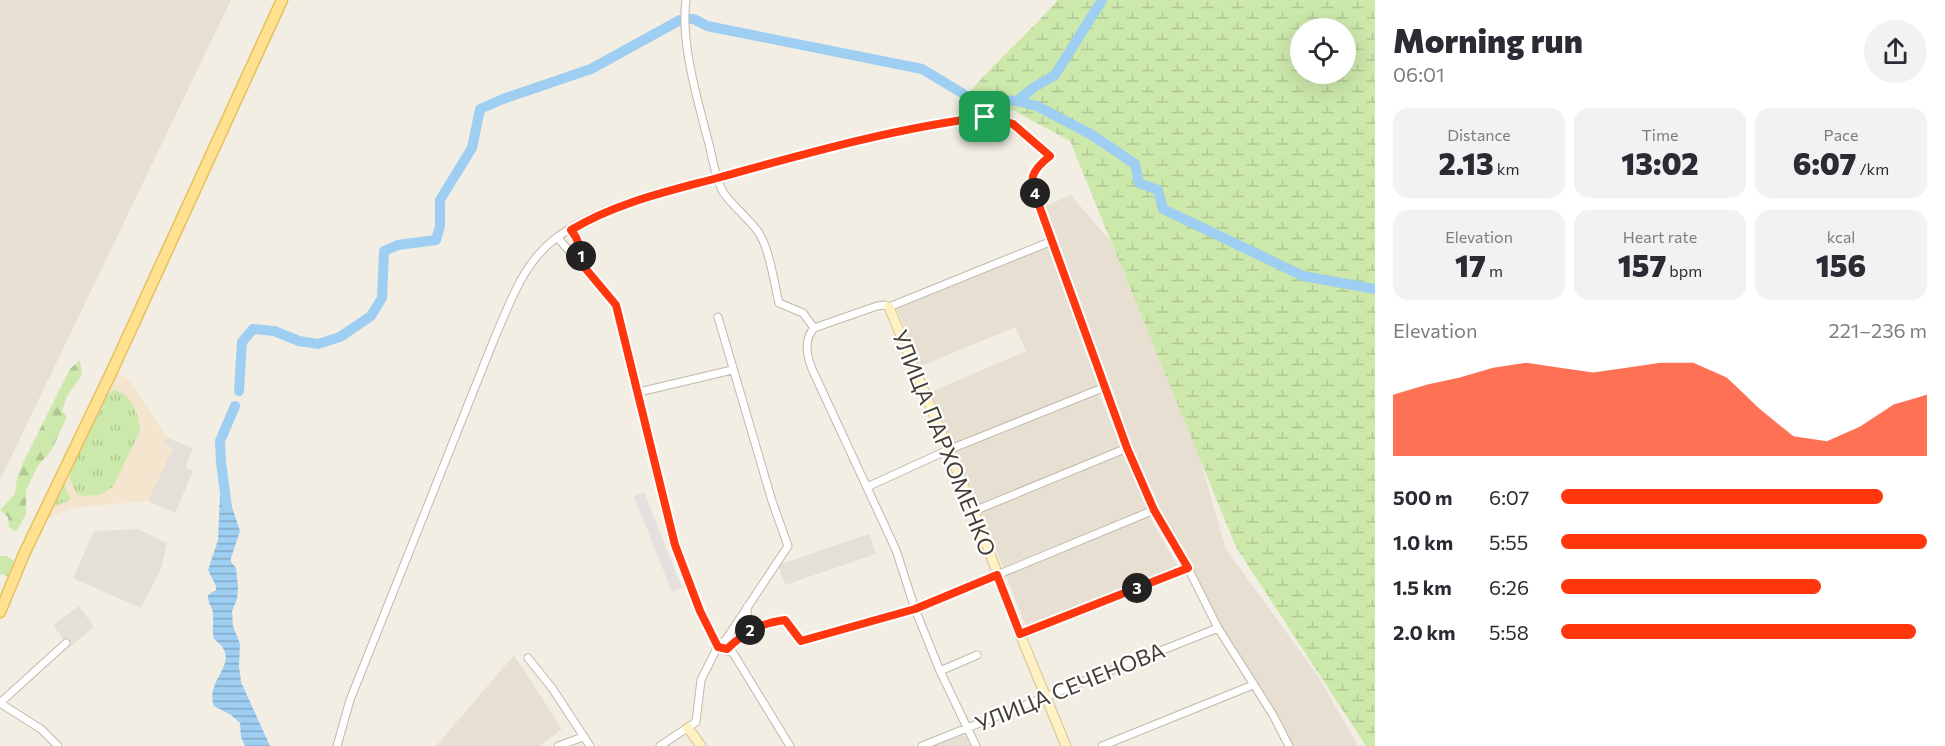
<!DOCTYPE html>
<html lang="en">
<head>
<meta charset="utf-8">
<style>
  :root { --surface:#fff; --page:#f2f2f3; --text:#2b2b33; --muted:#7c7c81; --accent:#ff360e }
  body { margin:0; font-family:Commissioner,sans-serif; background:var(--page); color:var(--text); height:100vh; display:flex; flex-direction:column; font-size:22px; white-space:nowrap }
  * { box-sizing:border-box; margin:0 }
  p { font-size:20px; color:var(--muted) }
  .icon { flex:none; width:33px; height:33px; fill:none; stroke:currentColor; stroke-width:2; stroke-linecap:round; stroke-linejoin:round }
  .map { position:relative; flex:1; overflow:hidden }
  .sheet { display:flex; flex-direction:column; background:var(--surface); width:570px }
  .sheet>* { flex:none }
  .buttons { position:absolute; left:1290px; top:18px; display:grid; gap:12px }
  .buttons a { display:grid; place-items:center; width:66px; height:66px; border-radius:50%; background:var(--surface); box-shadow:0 6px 24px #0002; font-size:30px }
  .pin { position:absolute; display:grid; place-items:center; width:51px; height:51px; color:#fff; margin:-26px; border-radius:12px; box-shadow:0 3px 9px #0006 }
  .km { position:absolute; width:30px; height:30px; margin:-15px; border-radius:50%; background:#222; color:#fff; font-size:16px; line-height:30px; text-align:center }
  .round { display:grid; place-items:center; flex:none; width:63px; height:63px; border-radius:32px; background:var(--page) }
  .overview { display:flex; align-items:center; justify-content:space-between; height:102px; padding:0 18px }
  h1 { font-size:33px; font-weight:800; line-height:45px }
  .metrics { display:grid; grid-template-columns:repeat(3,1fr); gap:9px; height:102px; padding:6px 18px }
  .metrics div { display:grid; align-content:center; border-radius:15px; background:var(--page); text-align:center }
  .metrics b { font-size:30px; font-weight:800 }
  .metrics small { font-size:16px; font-weight:400 }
  .metrics p { font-size:16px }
  .chart { height:168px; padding:12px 18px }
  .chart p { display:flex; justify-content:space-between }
  .chart svg { width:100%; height:108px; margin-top:6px; fill:var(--accent); opacity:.7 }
  ul { padding:0 18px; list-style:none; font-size:20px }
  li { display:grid; grid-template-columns:96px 72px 1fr; align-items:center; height:45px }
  li i { height:15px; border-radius:8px; background:var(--accent) }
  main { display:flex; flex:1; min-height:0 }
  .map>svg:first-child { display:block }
  .residential { fill:#e7e0d2 }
  .commercial { fill:#f6e5ce }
  .industrial { fill:#e4dfd9 }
  .grass { fill:url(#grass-tufts) }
  .forest { fill:url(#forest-firs) }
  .wetland { fill:url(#wetland-marsh); fill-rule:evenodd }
  .parking { fill:#e3e0dd }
  .water { fill:url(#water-rules) }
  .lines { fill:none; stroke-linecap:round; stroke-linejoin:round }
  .river { stroke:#9ecef2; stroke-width:10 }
  .street-casing { stroke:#c1b9a9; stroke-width:9 }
  .secondary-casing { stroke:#d4c392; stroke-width:11 }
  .primary-casing { stroke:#e7bf5e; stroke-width:13 }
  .street { stroke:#fff; stroke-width:7 }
  .secondary { stroke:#fff1c1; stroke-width:9 }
  .primary { stroke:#ffe190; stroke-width:10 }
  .route-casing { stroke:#fff; stroke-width:12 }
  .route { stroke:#ff360e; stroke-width:8 }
  .labels { text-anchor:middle; stroke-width:4.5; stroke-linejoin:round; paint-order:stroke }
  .street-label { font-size:22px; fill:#453e34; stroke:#fff }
</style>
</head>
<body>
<main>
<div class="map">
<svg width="1375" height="746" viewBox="0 0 1375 746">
  <defs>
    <pattern id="grass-tufts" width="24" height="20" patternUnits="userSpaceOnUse" patternTransform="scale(1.5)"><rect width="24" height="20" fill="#cce8ab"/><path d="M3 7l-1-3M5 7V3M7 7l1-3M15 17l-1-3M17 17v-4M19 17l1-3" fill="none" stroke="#b1c894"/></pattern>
    <pattern id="forest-firs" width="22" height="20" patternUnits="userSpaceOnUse" patternTransform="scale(1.5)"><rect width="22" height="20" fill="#cce8ab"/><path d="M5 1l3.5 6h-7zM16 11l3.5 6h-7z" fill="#b1c894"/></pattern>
    <pattern id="wetland-marsh" width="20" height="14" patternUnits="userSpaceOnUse" patternTransform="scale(1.5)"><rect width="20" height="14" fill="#cce8ab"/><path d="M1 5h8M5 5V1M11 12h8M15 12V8" fill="none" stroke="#b1c894"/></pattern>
    <pattern id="water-rules" width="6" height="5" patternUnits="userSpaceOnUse" patternTransform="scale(1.5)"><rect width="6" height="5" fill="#9ecef2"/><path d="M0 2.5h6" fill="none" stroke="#83a9c5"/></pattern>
  </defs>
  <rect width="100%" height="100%" fill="#f2eee4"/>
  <path class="residential" d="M0,0H231L0,480Z
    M1071,195L1111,242L1197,449L1226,549L1318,676L1358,746H1290L1163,526L1130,450L1041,208Z
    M1048,246L1100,385L952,445L931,392L1026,351L1015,327L921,366L897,309Z
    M1098,392L1121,447L978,506L955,451Z
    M1125,451L1149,508L1003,567L980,510Z
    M1149,516L1178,567L1026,627L1005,573Z
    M514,655L562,729L539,746H436Z
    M964,734L971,746H934Z"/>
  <path class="commercial" d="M118,373L130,380L167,437L193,449L185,467L193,471L175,513L148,501L71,508L48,518Z"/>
  <path class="industrial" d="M167,437L193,449L185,467L193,471L175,513L148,501L173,448L164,444Z
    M138,529L167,543L161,569L141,608L73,578L94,531Z
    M869,534L876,554L785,585L778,565Z
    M79,606L94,627L69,648L53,625Z"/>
  <path class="grass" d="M113,390C130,391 140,415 140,431L113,487L101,495L82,496L76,493L70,480V472L107,395Z
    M64,485L71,500L54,506Z
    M0,556H7L14,561L8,576L0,574Z"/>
  <path class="forest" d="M80,360L82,375L67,396L62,411L67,417L51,451L37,467L26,491V514L16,532L9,527L8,517L0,510L15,494L17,478L23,463L70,369Z"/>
  <path class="wetland" d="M1058,0H1375V746H1366L1236,547L1070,141L1013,110L960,104C990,66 1026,36 1058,0ZM1300,28H1346V74H1300Z"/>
  <path class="parking" d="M644,492L682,588L672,592L634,496Z"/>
  <path class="water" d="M224,493L229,498L240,531L231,558V562L236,568L238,588L237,599L232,611L233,626L240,644L239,666L241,682L270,746H245L241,737L240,723L231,715L214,706C204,678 245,662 214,639C211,629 215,619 212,609C210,604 208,602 208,595L216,590V586L208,570L218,540L220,495Z"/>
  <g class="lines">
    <path class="river" d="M687,19H694L707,26L922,69L972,99L1017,101L1037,106L1092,135L1135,164L1139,183L1158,190L1163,209L1303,276L1375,289
      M1017,101L1033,88L1055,75L1102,0
      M239,391L242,342L253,329L274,331L299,341L318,344L340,337L371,316L382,298L384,251L398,245L436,240L440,226V200L472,148L480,109L503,99L591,69L680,20
      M227,508L221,462L220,441L235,406"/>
    <defs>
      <path id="street" d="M686,0C680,44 699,105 710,148C713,162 716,179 723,192C733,207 749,218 759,233C770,251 774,283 779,303L803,313L814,328L877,306L885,305L889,307L1052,241
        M571,229C579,240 581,249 580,262
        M557,237L616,305L675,545L700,611L718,647L733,653L790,746
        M814,328C803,340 807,356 812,369L896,550L915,609L940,671L976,746
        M639,392L732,370
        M867,487L948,450L1105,387
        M974,511L1127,448
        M747,607L748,631
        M1020,634L1188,568
        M727,649C745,632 760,623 785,620L801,641L915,609L1154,510
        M528,658L552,688L590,746
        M940,671L977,655
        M0,703L66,643
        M0,703L41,729L58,746
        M337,746L350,700L495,337C511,301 523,263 556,238C603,203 665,192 721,177C785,160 849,141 914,129C935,124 964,116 986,118C1015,120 1029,138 1050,156C1024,176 1032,180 1040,208L1127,448L1154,510L1188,568L1218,628L1273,715L1289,746
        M558,746L583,737
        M660,746L696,722L701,680L716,650L727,638L788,546L772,501L718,317
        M922,746L1218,628
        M1102,746L1253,685"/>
      <path id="secondary" d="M889,307L974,511L1020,634L1066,746
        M688,728L701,746"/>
      <path id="primary" d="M0,612L24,554L112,371L282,0"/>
    </defs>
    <use href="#street" class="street-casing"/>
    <use href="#secondary" class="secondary-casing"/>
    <use href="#primary" class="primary-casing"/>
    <use href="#street" class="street"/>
    <use href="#secondary" class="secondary"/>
    <use href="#primary" class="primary"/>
  </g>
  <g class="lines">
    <defs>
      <path id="route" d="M985,117L1013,124L1050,156C1025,176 1032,180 1040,208L1127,448L1154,510L1188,568L1020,634L997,575L915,609L801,641L785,620C760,623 745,632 727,649L718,647L700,611L675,545L616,305L580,262C581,249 579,240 571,230C617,202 670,191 721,177C808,153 895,128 985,117Z"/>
    </defs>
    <use href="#route" class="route-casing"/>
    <use href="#route" class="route"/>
  </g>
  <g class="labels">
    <g class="street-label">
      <text transform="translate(944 443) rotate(68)" y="8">УЛИЦА ПАРХОМЕНКО</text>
      <text transform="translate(1070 687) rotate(-22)" y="8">УЛИЦА СЕЧЕНОВА</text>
    </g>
  </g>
</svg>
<div class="buttons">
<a><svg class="icon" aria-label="locate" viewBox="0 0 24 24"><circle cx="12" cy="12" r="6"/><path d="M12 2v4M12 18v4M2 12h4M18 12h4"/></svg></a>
</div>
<div class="pin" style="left:985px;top:117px;background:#1e9e55"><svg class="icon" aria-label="arrive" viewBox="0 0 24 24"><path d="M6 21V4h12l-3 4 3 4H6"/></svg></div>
<b class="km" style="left:581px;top:256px">1</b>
<b class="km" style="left:750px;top:630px">2</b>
<b class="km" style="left:1137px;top:588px">3</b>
<b class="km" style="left:1035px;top:193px">4</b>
</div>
<section class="sheet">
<div class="overview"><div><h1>Morning run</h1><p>06:01</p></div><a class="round"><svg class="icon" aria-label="share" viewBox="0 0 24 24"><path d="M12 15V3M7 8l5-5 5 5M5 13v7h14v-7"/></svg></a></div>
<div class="metrics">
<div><p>Distance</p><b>2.13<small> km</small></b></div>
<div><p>Time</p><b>13:02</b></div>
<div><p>Pace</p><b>6:07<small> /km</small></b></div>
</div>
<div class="metrics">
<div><p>Elevation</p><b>17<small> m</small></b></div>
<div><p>Heart rate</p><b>157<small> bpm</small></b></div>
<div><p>kcal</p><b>156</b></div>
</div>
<div class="chart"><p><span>Elevation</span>221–236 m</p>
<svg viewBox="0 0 160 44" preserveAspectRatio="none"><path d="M0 44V19L10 15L20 12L30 8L40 6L50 8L60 10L70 8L80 6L90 6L100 12L110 25L120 36L130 38L140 32L150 23L160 19V44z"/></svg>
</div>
<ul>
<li><b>500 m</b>6:07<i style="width:88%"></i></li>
<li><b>1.0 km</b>5:55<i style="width:100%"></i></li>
<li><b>1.5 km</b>6:26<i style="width:71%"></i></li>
<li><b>2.0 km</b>5:58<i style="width:97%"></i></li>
</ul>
</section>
</main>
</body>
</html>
